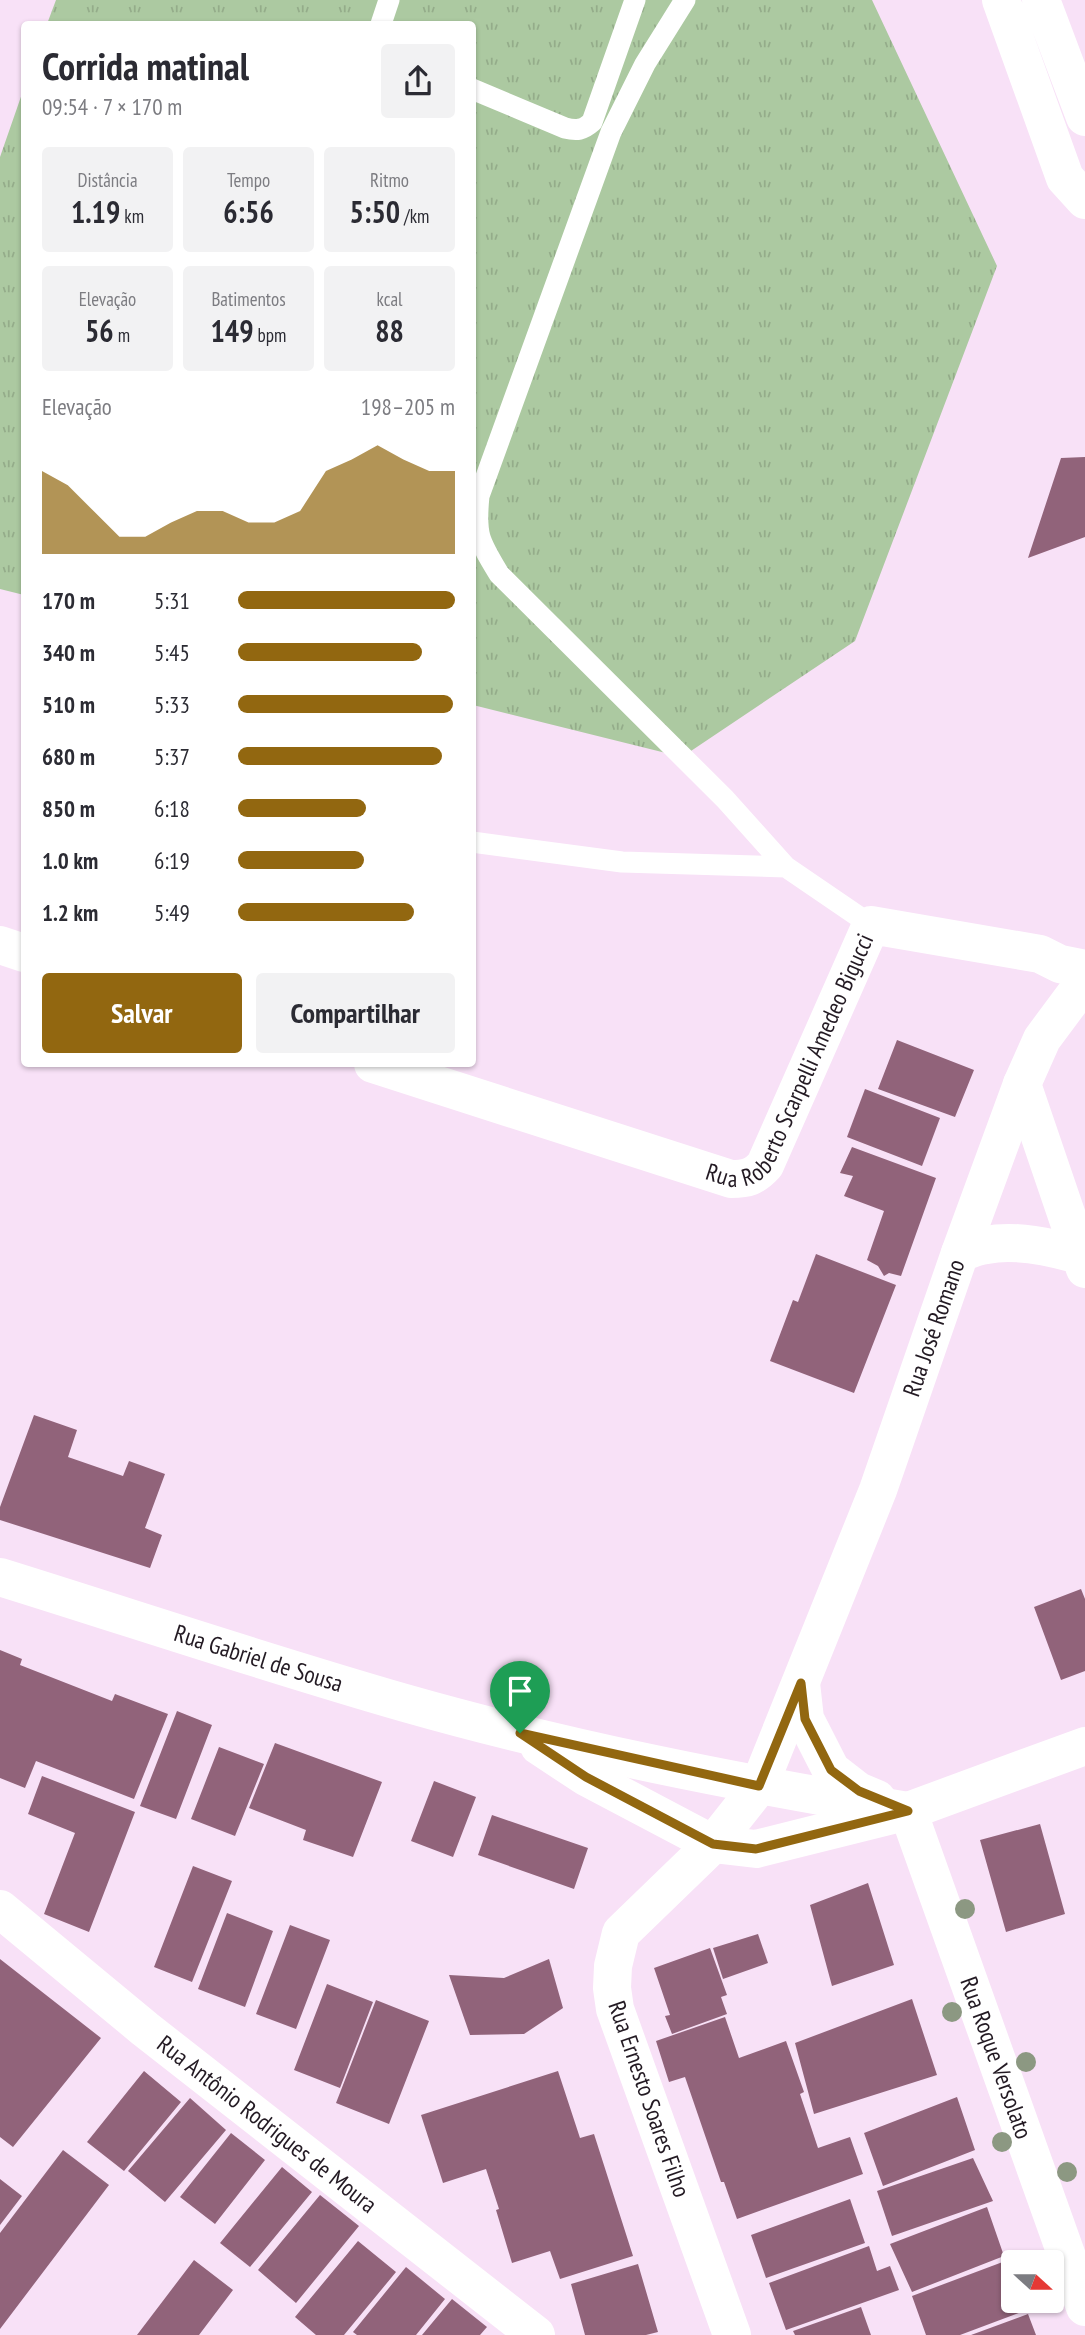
<!DOCTYPE html>
<html lang="pt">
<head>
<meta charset="utf-8">
<style>
  :root { --surface:#fff; --page:#f2f2f3; --text:#2b2b33; --muted:#7c7c81; --accent:#926710 }
  body { margin:0; font-family:"PT Sans Narrow",sans-serif; background:var(--page); color:var(--text); height:100vh; display:flex; flex-direction:column; font-size:26px; white-space:nowrap }
  * { box-sizing:border-box; margin:0 }
  p { font-size:23px; color:var(--muted) }
  .icon { flex:none; width:38px; height:38px; fill:none; stroke:currentColor; stroke-width:2; stroke-linecap:round; stroke-linejoin:round }
  .map { position:relative; flex:1; overflow:hidden }
  .panel { position:absolute; left:21px; top:21px; width:455px; height:1046px; display:flex; flex-direction:column; background:var(--surface); border-radius:7px; box-shadow:0 2px 5px #0004 }
  .panel>* { flex:none }
  .needle { width:46px; rotate:111deg }
  .tools { position:absolute; left:1001px; top:2250px; display:grid; gap:14px }
  .tools a { display:grid; place-items:center; width:63px; height:63px; border-radius:7px; background:var(--surface); box-shadow:0 2px 5px #0004; font-size:35px }
  .pin { position:absolute; display:grid; place-items:center; width:60px; height:60px; color:#fff; margin:-72px -30px; border-radius:50% 50% 50% 0; rotate:-45deg; box-shadow:0 0 7px #0007 }
  .pin .icon { rotate:45deg }
  .round { display:grid; place-items:center; flex:none; width:74px; height:74px; border-radius:7px; background:var(--page) }
  .headline { display:flex; align-items:center; justify-content:space-between; height:119px; padding:0 21px }
  h1 { font-size:38px; font-weight:600; line-height:52px }
  .metrics { display:grid; grid-template-columns:repeat(3,1fr); gap:10px; height:119px; padding:7px 21px }
  .metrics div { display:grid; align-content:center; border-radius:7px; background:var(--page); text-align:center }
  .metrics b { font-size:30px; font-weight:600 }
  .metrics small { font-size:19px; font-weight:400 }
  .metrics p { font-size:19px }
  .chart { height:196px; padding:14px 21px }
  .chart p { display:flex; justify-content:space-between }
  .chart svg { width:100%; height:126px; margin-top:7px; fill:var(--accent); opacity:.7 }
  .primary-button { display:flex; gap:14px; margin-top:auto; padding:14px 21px }
  .primary-button a { flex:1; height:80px; border-radius:7px; background:var(--accent); color:#fff; font-size:28px; font-weight:600; line-height:80px; text-align:center }
  .primary-button a+a { background:var(--page); color:var(--text) }
  ul { padding:0 21px; list-style:none; font-size:23px }
  li { display:grid; grid-template-columns:112px 84px 1fr; align-items:center; height:52px }
  li i { height:18px; border-radius:9px; background:var(--accent) }
  .map>svg:first-child { display:block }
  .park { fill:url(#park-tufts) }
  .building { fill:#91637a }
  .lines { fill:none; stroke-linecap:round; stroke-linejoin:round }
  .service { stroke:#fff; stroke-width:21 }
  .minor { stroke:#fff; stroke-width:38 }
  .primary { stroke:#fff; stroke-width:38 }
  .tree { fill:#8c9882 }
  .route-casing { stroke:#fff; stroke-width:14 }
  .route { stroke:#926710; stroke-width:9 }
  .labels { text-anchor:middle; stroke-width:7; stroke-linejoin:round; paint-order:stroke }
  .street-label { font-size:24px; fill:#231a23; stroke:#fff }
</style>
</head>
<body>
<div class="map">
<svg width="1085" height="2335" viewBox="0 0 1085 2335">
  <defs>
    <pattern id="park-tufts" width="24" height="20" patternUnits="userSpaceOnUse" patternTransform="scale(1.75)"><rect width="24" height="20" fill="#acc9a1"/><path d="M3 7l-1-3M5 7V3M7 7l1-3M15 17l-1-3M17 17v-4M19 17l1-3" fill="none" stroke="#94ac8a"/></pattern>
  </defs>
  <rect width="100%" height="100%" fill="#f8e1f7"/>
  <path class="park" d="M56,0H872L997,266L855,641L682,757L473,705L472,24H47Z
    M24,88V595L0,589V157Z"/>
  <path class="building" d="M1085,457V537L1028,558L1061,458Z
    M897,1040L974,1070L955,1117L878,1089Z
    M865,1089L940,1118L922,1166L847,1137Z
    M852,1147L936,1178L901,1276L889,1273L884,1276L878,1266L867,1260L884,1211L844,1196L853,1176L840,1173Z
    M816,1254L896,1285L854,1393L770,1361L793,1300L798,1302Z
    M34,1415L77,1430L68,1457L123,1476L129,1461L165,1474L145,1528L162,1535L150,1568L0,1520V1507Z
    M1081,1589L1085,1599V1671L1061,1680L1034,1607Z
    M0,1650L22,1659L20,1665L112,1701L115,1694L168,1714L134,1799L36,1761L25,1788L0,1778Z
    M177,1711L212,1725L176,1819L140,1806Z
    M275,1743L382,1782L353,1857L303,1840L306,1830L249,1808Z
    M219,1747L264,1764L235,1836L191,1819Z
    M42,1776L135,1812L89,1932L44,1914L75,1833L28,1814Z
    M434,1781L476,1797L453,1857L411,1841Z
    M492,1815L588,1848L574,1889L478,1855Z
    M1040,1824L1065,1914L1006,1932L980,1840Z
    M193,1866L232,1881L192,1982L154,1967Z
    M868,1883L894,1965L832,1986L810,1905Z
    M227,1913L273,1931L245,2007L198,1989Z
    M290,1925L330,1940L296,2029L256,2014Z
    M758,1934L768,1963L723,1979L713,1948Z
    M710,1948L727,1995L721,1997L727,2014L672,2034L665,2016L670,2015L654,1968Z
    M0,1959L101,2038L13,2147L0,2137Z
    M549,1959L563,2008L524,2034L470,2035L449,1975L504,1978Z
    M327,1984L373,2002L340,2088L294,2070Z
    M912,1999L937,2075L814,2114L795,2043Z
    M376,2000L429,2021L389,2124L336,2103Z
    M725,2017L739,2058L786,2041L804,2092L800,2094L818,2148L850,2137L863,2174L737,2219L724,2182H721L685,2077L669,2082L656,2041Z
    M144,2071L181,2102L124,2171L87,2142Z
    M558,2071L580,2138L594,2134L633,2256L560,2279L550,2251L512,2263L496,2210L499,2209L486,2169L443,2183L421,2115Z
    M957,2097L975,2150L883,2186L864,2133Z
    M190,2098L226,2130L165,2202L128,2171Z
    M231,2133L265,2160L215,2224L180,2197Z
    M63,2150L109,2185L0,2329V2233Z
    M973,2158L993,2201L892,2236L877,2191Z
    M282,2167L312,2192L250,2267L220,2243Z
    M0,2179L22,2196L0,2225Z
    M320,2195L359,2226L296,2303L258,2270Z
    M850,2199L865,2243L766,2278L751,2235Z
    M987,2207L1004,2256L912,2292L890,2244Z
    M358,2241L396,2272L344,2335H316L295,2317Z
    M869,2246L877,2271L890,2266L899,2290L786,2330L769,2283Z
    M194,2260L233,2290L199,2335H137Z
    M1008,2260L1013,2274V2301H1023L1027,2310L960,2335H926L912,2296Z
    M638,2264L658,2332L646,2335H585L571,2284Z
    M406,2267L445,2299L416,2335H357L353,2332Z
    M452,2299L487,2327L480,2335H422Z
    M861,2307L871,2335H795L793,2331Z
    M1028,2314L1036,2335H971Z"/>
  <g class="lines">
    <path class="service" d="M685,0L645,64L611,132L479,496C475,535 479,541 499,574L725,799L786,867L871,925
      M381,24L389,0
      M472,89L565,128C577,131 583,130 592,122L635,0
      M472,842L622,862L786,867"/>
    <g class="minor">
      <path d="M0,945L24,953"/>
      <path id="s1" d="M373,1064L731,1179C747,1179 754,1177 765,1165L871,925L1040,954L1060,964L1085,969"/>
      <path d="M1022,1084L1085,1269"/>
      <path d="M960,1253C968,1250 977,1246 986,1245C1016,1239 1051,1247 1079,1255"/>
      <path id="s2" d="M0,1577C135,1619 269,1664 405,1703C570,1750 739,1783 908,1811"/>
      <path d="M801,1683L805,1719L831,1770L858,1791L877,1799"/>
      <path d="M539,1746L586,1777L713,1844L756,1849L908,1811L1085,1746"/>
      <path id="s3" d="M908,1811L1085,2307"/>
      <path id="s4" d="M0,1909L145,2029L536,2335"/>
      <path id="s5" d="M732,2335L615,2009L612,1988L613,1966L621,1933L713,1844L759,1786L878,1490L960,1253L1022,1084L1042,1039L1085,981"/>
    </g>
    <path class="primary" d="M1001,0L1065,178L1085,200
      M1041,0L1085,117"/>
  </g>
  <g class="tree">
    <circle cx="965" cy="1909" r="10"/>
    <circle cx="952" cy="2012" r="10"/>
    <circle cx="1026" cy="2062" r="10"/>
    <circle cx="1002" cy="2142" r="10"/>
    <circle cx="1067" cy="2172" r="10"/>
  </g>
  <g class="lines">
    <defs>
      <path id="route" d="M801,1683L805,1719L831,1770L859,1791L908,1811L756,1849L713,1844L586,1777L520,1733L759,1786Z"/>
    </defs>
    <use href="#route" class="route-casing"/>
    <use href="#route" class="route"/>
  </g>
  <g class="labels">
    <g class="street-label">
      <text dy="8" stroke="none"><textPath href="#s1" startOffset="508">Rua Roberto Scarpelli Amedeo Bigucci</textPath></text>
      <text dy="8" stroke="none"><textPath href="#s5" startOffset="1116">Rua José Romano</textPath></text>
      <text dy="8" stroke="none"><textPath href="#s2" startOffset="271">Rua Gabriel de Sousa</textPath></text>
      <text dy="8" stroke="none"><textPath href="#s3" startOffset="262">Rua Roque Versolato</textPath></text>
      <text transform="translate(649 2099) rotate(71)" y="8">Rua Ernesto Soares Filho</text>
      <text dy="8" stroke="none"><textPath href="#s4" startOffset="343">Rua Antônio Rodrigues de Moura</textPath></text>
    </g>
  </g>
</svg>
<div class="tools">
<a><svg class="needle" viewBox="-14 -14 28 28"><path d="M0-13l5 13h-10z" fill="#e53935"/><path d="M0 13l5-13h-10z" fill="#7c7c81"/></svg></a>
</div>
<div class="pin" style="left:520px;top:1733px;background:#1e9e55"><svg class="icon" aria-label="arrive" viewBox="0 0 24 24"><path d="M6 21V4h12l-3 4 3 4H6"/></svg></div>
<section class="panel">
<div class="headline"><div><h1>Corrida matinal</h1><p>09:54 · 7 × 170 m</p></div><a class="round"><svg class="icon" aria-label="share" viewBox="0 0 24 24"><path d="M12 15V3M7 8l5-5 5 5M5 13v7h14v-7"/></svg></a></div>
<div class="metrics">
<div><p>Distância</p><b>1.19<small> km</small></b></div>
<div><p>Tempo</p><b>6:56</b></div>
<div><p>Ritmo</p><b>5:50<small> /km</small></b></div>
</div>
<div class="metrics">
<div><p>Elevação</p><b>56<small> m</small></b></div>
<div><p>Batimentos</p><b>149<small> bpm</small></b></div>
<div><p>kcal</p><b>88</b></div>
</div>
<div class="chart"><p><span>Elevação</span>198–205 m</p>
<svg viewBox="0 0 160 44" preserveAspectRatio="none"><path d="M0 44V15L10 20L20 29L30 38L40 38L50 33L60 29L70 29L80 33L90 33L100 29L110 15L120 11L130 6L140 11L150 15L160 15V44z"/></svg>
</div>
<ul>
<li><b>170 m</b>5:31<i style="width:100%"></i></li>
<li><b>340 m</b>5:45<i style="width:85%"></i></li>
<li><b>510 m</b>5:33<i style="width:99%"></i></li>
<li><b>680 m</b>5:37<i style="width:94%"></i></li>
<li><b>850 m</b>6:18<i style="width:59%"></i></li>
<li><b>1.0 km</b>6:19<i style="width:58%"></i></li>
<li><b>1.2 km</b>5:49<i style="width:81%"></i></li>
</ul>
<div class="primary-button"><a>Salvar</a><a>Compartilhar</a></div>
</section>
</div>
</body>
</html>
